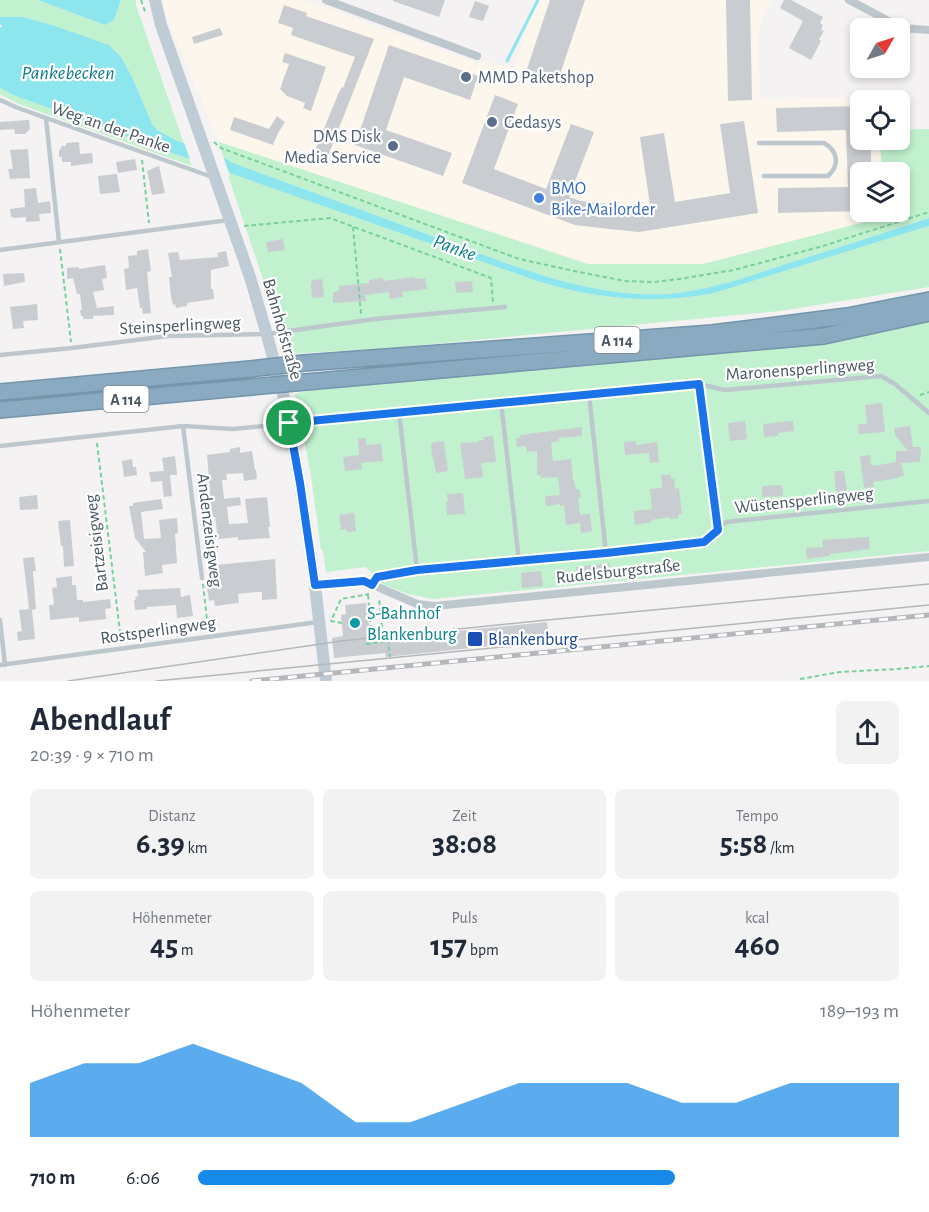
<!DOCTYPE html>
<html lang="de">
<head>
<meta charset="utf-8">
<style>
  :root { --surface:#fff; --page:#f2f2f3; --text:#1f2937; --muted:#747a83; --accent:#178ae9 }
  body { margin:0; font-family:"Alegreya Sans",sans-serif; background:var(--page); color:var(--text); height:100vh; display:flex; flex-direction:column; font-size:22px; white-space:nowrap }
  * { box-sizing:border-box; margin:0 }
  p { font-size:20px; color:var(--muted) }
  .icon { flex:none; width:33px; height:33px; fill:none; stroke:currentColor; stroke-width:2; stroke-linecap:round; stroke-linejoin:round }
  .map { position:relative; height:681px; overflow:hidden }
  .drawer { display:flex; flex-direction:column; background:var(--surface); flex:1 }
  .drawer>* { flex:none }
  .needle { width:39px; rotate:51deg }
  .controls { position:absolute; left:850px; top:18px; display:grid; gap:12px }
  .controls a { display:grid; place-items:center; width:60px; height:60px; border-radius:9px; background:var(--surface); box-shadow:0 3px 9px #0003; font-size:30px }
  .pin { position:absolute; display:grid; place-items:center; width:51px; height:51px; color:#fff; margin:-26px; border:3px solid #fff; border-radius:50%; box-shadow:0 2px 6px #0007 }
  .round { display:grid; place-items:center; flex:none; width:63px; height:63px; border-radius:9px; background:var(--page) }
  .summary { display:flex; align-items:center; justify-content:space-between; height:102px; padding:0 30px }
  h1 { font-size:33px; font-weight:600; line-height:45px }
  .figures { display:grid; grid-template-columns:repeat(3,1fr); gap:9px; height:102px; padding:6px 30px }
  .figures div { display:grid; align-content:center; border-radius:9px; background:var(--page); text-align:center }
  .figures b { font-size:30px; font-weight:600 }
  .figures small { font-size:16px; font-weight:400 }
  .figures p { font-size:16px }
  .chart { height:168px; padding:12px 30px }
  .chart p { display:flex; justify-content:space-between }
  .chart svg { width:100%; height:108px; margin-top:6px; fill:var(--accent); opacity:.7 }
  ul { padding:0 30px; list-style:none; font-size:20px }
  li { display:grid; grid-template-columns:96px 72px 1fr; align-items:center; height:45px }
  li i { height:15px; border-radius:8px; background:var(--accent) }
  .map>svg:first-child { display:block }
  .commercial { fill:#fdf6ed }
  .green { fill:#c1f1ce }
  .water { fill:#8de5ee }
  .pier { fill:#f4f2f2 }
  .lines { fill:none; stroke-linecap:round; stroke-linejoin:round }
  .stream { stroke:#8de5ee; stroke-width:3 }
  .building { fill:#c9cdd1 }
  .motorway-casing { stroke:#7495ac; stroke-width:18 }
  .path { stroke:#78d09a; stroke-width:2; stroke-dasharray:4.5 3; stroke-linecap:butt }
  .service { stroke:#bdc8ce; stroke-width:4.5 }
  .minor { stroke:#bdc8ce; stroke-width:8 }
  .secondary { stroke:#bfccd5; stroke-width:12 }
  .motorway { stroke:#89aac0; stroke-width:15 }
  .tram { stroke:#b4b8bc; stroke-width:1.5 }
  .rail-casing { stroke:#b4b8bc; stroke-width:5 }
  .rail { stroke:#fff; stroke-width:3; stroke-dasharray:9; stroke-linecap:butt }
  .motorway-bridge-casing { stroke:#7495ac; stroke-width:18; stroke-linecap:butt }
  .motorway-bridge { stroke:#89aac0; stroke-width:15 }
  .route-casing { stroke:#fff; stroke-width:12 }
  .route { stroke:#1a73e8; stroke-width:8 }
  .service-dot { fill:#5c6f8a; stroke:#fff; stroke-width:2 }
  .shop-dot { fill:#3f7fe0; stroke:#fff; stroke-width:2 }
  .culture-dot { fill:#0f9aa8; stroke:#fff; stroke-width:2 }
  .transit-dot { fill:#1a4fb4; stroke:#fff; stroke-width:2 }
  .labels { text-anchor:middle; stroke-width:4.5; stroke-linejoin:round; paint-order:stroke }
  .shield { fill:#fff; stroke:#808990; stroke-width:1.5 }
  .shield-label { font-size:16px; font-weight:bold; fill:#495760 }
  .service-label { font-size:18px; fill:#4e5e75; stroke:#fff; text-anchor:start }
  .street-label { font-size:18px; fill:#495760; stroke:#fff }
  .shop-label { font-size:18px; fill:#366cbe; stroke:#fff; text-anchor:start }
  .culture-label { font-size:18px; fill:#0d838f; stroke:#fff; text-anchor:start }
  .transit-label { font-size:18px; fill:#164399; stroke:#fff; text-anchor:start }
  .water-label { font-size:20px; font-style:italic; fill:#0c7d8a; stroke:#fff }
</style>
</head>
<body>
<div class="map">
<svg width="929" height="681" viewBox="0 0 929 681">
  <rect width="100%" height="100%" fill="#f4f2f2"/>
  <path class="commercial" d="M163,0H304L478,63L487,61L497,65L513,68L536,0H772L763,16L758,39L760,99L892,97L891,100H861V140H880L882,172H861V212H884V217L703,264H588L219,142L164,11Z"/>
  <path class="green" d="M0,0H38L105,25L114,20L121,0H136V5L184,144C172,139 160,135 152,124L133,79L52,25L23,17H0Z
    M0,88L13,95L189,159L192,166L19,104L0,94Z
    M929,129V218C883,233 837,248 790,263C750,276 709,291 667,294C589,298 515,266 443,240C373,214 303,189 233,163L223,157L219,142L588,264H703L884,217V212H900V172H882L880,140H900V130Z
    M227,172L537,281C595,299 654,305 714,293L929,226V287L780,311L380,349L302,353L285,355L278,324Z
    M929,322V551L433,599L408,594L382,584L366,567L326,572L323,551L321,549L311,475L295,394L311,390L801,342Z"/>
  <path class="water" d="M38,0H121L114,20L105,25Z
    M0,17H23L52,25L109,45L121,57L133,79L152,124L157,130L175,140L223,157L233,163C303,189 373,214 443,240C515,266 589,298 667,294C708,291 747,277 786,264C834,249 881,234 929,218V226L714,293C654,305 595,299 537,281L181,156L13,95L0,88V28L2,26L0,24Z"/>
  <path class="pier" d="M183,140L222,153L230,176L191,162Z"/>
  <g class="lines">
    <path class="stream" d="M507,61L538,0"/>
  </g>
  <path class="building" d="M393,0H445L439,17L393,1Z
    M550,0H585L558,80L527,69Z
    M726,0H750L752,100L728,101Z
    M784,0H791L823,17L820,23L823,25L821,30L824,31L819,39L821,41L811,60L789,48L803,21L780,8Z
    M475,1L489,6L483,21L469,17Z
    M284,5L307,13L306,16L374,39L324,166L316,156L318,151L316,148L339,92L342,87L343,88L355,57L291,35L293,28L278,23Z
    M220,28L223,35L194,44L192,37Z
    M389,45L478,76L470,100L404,77L386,130L452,153L443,176L355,145Z
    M285,53L326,67L311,111L303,108L305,103L287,96L280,89L289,64L282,62Z
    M495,95L518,104L494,169L546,189L571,124L594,132L569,197L580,201L638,207L650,205L640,137L664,133L675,202L730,193L720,124L744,121L758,213L639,232L609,229L575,225L462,183Z
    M861,106V140H871V172H861V211L778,213V188L848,187L846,130L777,132L776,108Z
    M277,116L285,122L278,133L273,145L230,130L234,117L269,129Z
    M29,120L30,129L25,134H15L14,129L0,130V122Z
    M79,142L80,154L92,153L93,163L71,166V162H62V157H59V151L62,146H66V143Z
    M28,149L30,178L10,179L8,169H13L10,150Z
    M135,159L137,170L118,173L116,162Z
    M159,166L165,193L152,195L147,171Z
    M117,174L120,192L100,194L98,176Z
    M36,188L38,203L50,201L51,213L39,214L40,221L26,222V217L13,218V217H11L10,209L25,207L24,189Z
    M283,239L285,250L268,252L266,242Z
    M148,249L151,271L147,272L151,313L143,314L142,308H140L137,288L126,290L124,269L129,268L128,256L137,255V251Z
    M226,251L229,266L211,270V289H213L214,299L187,303V306L176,308L175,304L173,305L171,297L169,277H172L168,253L178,252L180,260L218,257L217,253Z
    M105,265L107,278L102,279L104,290L93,292L97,308L114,306V315L93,316V319H83V316H81L80,310H82L80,294H77L73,278L67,279V268L79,267V269Z
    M24,273L25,282L4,286L3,274Z
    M415,277V279L425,278L427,289L402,292L403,297L390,299L389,292L365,295L366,301L333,303V292L339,291V286L369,283V280L383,278V281Z
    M322,279L324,297L312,298L311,286L312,280Z
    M472,281L473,292L456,293L455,282Z
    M37,304L38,320L23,321L24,328L13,329L10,307Z
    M882,403L885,432L859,434L858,424H867L865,405Z
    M745,421L747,439L730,441L728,423Z
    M793,421L794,431L778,433V436L764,437L763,424Z
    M910,426L913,447H921L920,462L901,463L904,476L898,477L899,478L873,482L874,487L864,488L860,456L870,455L871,465H873V466L896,462V451H908L895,435L894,428Z
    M582,427V436L559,438V441L551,443L553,461L571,459L573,480H574L576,489H579L581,498H578L580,515L590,514L592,531L581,533L580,523L566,525L564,505L560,506V504L546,506L545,496L560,495L558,477L541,478L540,475H537V451L527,452L526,446L517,447L516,438H520V435Z
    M493,436L496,462L481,463L483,477L465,479L460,443L479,442V440H484L483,437Z
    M366,438V445L381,444L383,461L361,463L362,469L345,471L343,457L359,455L358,439Z
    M444,441L448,471L436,473L433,457H432L431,443Z
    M636,441V445L657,442L659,462L650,463L649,453L625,455L624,442Z
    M240,447V453L252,451L255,470H256L257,479L244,481L243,473L226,474L227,480H222L224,499L240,497L241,505L227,507L229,524L248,523L245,499L267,497L270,527H268L270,538L238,540V537L218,539L215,517H212L207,455L230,452V449Z
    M175,456L177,475H170L172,496L164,497L162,481L151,482L149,472L164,471L162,458Z
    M132,459L133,467H136L137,475L124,477L122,461Z
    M834,471H844L847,490L836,492Z
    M661,475H671V479H674L675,489L679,488L682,514L678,515V518L670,519V517L651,520L652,522L635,525L634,511L652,509L650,489L662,488Z
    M782,485L783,496L762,497V486Z
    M463,493L465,514L447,515L446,502H448L447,494Z
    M37,495L38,509L20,510L19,497Z
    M161,499L163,509L141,512L144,539L161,538L159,520L177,518L178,533L175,534L177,563L162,565L163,573L145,576L143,552H146L135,538L129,506H133V503Z
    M354,513L356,531L347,532L346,529L341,530L339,515Z
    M70,520L74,566L64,567L63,546H61L58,521Z
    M869,537L870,549L830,554V556L807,559L806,548L823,547L822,540Z
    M34,557L36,571H33L36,609L32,610L35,639L18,641L17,632L22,631L19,610L29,609L23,558Z
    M275,559L277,599L262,600V592H257L238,594L239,603L215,606L214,600L209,601L207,588L218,586L216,565Z
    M609,563L610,573L602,574L603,580L582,582L581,578L579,579L577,575L576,567Z
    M541,571L543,586L522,588L521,573Z
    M72,576V585H76L77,600H83V602L110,599L111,608L105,609L106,619L79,622V617L50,620L49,605H53L54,603L52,588L57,587L56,578Z
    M180,588L181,597L190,595L193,616L177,618L176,605L147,607V609L135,610L134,600H136L135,597L138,596L137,590Z
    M366,603L371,640L547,622L549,640L386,657L385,653L334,658L332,638L343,636L341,615L346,614L345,605Z"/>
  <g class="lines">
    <defs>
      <path id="motorway" d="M304,363L712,333L847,316L929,300
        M306,382L824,336L929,313
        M0,392L250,369
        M0,410L252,387"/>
    </defs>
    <use href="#motorway" class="motorway-casing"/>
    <path class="path" d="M141,0L146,14
      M214,142L221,148L519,259L574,271L625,281L654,282L679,279L734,270L823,246L929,212
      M142,160L149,223
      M244,226L330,218L491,278L493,302
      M353,227L361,314
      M60,249L71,342
      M920,395L929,392
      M97,443L121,640
      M203,584L208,629
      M368,595L371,629L382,627L379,598
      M342,623L331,621L341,599L369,594
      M388,639L390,657
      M366,644L388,641
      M800,679L840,672L897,669L929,666"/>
    <path class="service" d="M0,100L18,108L212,177
      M46,118L59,242
      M759,143H824C838,151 840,165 828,176H764
      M0,250L229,220
      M0,355L72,348L168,336L267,334L375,319L505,307
      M699,384L718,530
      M589,394L606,553
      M501,402L519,561
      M399,412L417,570
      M183,426L202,578
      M0,446L183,426L233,429L699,384L725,390L881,376L895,384L929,413
      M372,585L377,577L417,570L606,553L704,542L726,522L929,501
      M0,620L5,665
      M0,665L318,622"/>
    <path class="minor" d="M326,0L477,56
      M849,0L902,28L929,30
      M315,585L364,581L417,604L435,606L929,557"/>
    <path class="secondary" d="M155,0L161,25L250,277L265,328L284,398L300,483L315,585L326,681"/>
    <use href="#motorway" class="motorway"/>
    <path class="tram" d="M68,681L341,641L547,620L929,584
      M156,681L929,605"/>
    <defs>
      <path id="rail" d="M252,681L929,615"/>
    </defs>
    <use href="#rail" class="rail-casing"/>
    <use href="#rail" class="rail"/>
    <defs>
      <path id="motorway-bridge" d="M250,369L304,363
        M252,387L306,382"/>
    </defs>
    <use href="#motorway-bridge" class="motorway-bridge-casing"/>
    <use href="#motorway-bridge" class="motorway-bridge"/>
  </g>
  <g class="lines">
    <defs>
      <path id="route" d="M699,384L718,530L704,542L606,553L417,570L377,577L372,585L364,581L315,585L300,483L289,423Z"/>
    </defs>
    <use href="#route" class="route-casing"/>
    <use href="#route" class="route"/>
  </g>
  <g class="service-dot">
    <circle cx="466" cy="77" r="6"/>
    <circle cx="492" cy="122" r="6"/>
    <circle cx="393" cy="146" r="6"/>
  </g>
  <circle class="shop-dot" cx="539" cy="198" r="6"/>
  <circle class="culture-dot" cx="355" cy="623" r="6"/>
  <rect class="transit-dot" x="467" y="631" width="16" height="16" rx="3"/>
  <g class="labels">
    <g class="shield">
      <rect x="594.5" y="327" width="45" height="26" rx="4.5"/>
      <rect x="103.5" y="386" width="45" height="26" rx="4.5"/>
    </g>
    <g class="shield-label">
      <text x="617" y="346">A 114</text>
      <text x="126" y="405">A 114</text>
    </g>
    <g class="service-label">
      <text x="478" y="83">MMD Paketshop</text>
      <text x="504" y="128">Gedasys</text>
      <text x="381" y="142" text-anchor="end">DMS Disk<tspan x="381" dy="21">Media Service</tspan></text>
    </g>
    <g class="street-label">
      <text transform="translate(111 127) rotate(19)" y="6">Weg an der Panke</text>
      <text transform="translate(180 325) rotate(-3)" y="6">Steinsperlingweg</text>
      <text transform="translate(283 329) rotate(74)" y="6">Bahnhofstraße</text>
      <text transform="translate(800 369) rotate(-4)" y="6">Maronensperlingweg</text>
      <text transform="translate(804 500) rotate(-6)" y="6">Wüstensperlingweg</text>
      <text transform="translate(210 530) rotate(83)" y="6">Andenzeisigweg</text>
      <text transform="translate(96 543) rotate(-97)" y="6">Bartzeisigweg</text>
      <text transform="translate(618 571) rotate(-6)" y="6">Rudelsburgstraße</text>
      <text transform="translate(158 630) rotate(-8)" y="6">Rostsperlingweg</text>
    </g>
    <g class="shop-label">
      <text x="551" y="194">BMO<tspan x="551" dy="21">Bike-Mailorder</tspan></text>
    </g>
    <g class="culture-label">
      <text x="367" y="619">S-Bahnhof<tspan x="367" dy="21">Blankenburg</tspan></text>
    </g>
    <g class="transit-label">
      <text x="488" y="645">Blankenburg</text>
    </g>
    <g class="water-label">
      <text x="68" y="79">Pankebecken</text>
      <text transform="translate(455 247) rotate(20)" y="7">Panke</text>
    </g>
  </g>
</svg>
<div class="controls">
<a><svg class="needle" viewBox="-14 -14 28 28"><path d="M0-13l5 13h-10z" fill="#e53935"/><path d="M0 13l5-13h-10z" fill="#747a83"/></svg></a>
<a><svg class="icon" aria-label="locate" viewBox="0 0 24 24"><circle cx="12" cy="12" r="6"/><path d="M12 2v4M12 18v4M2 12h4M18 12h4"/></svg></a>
<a><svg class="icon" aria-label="layers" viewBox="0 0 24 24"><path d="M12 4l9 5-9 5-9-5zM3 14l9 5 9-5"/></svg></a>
</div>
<div class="pin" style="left:289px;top:423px;background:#1e9e55"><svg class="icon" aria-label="arrive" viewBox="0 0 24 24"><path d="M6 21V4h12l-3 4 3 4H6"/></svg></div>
</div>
<section class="drawer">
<div class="summary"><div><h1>Abendlauf</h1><p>20:39 · 9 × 710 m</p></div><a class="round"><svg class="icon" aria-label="share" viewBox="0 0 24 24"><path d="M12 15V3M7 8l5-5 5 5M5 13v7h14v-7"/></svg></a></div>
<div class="figures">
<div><p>Distanz</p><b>6.39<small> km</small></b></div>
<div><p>Zeit</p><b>38:08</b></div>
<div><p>Tempo</p><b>5:58<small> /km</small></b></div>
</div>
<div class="figures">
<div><p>Höhenmeter</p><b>45<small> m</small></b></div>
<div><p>Puls</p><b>157<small> bpm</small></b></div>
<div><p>kcal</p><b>460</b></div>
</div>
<div class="chart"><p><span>Höhenmeter</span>189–193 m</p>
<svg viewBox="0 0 160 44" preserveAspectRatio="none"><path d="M0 44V22L10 14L20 14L30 6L40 14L50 22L60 38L70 38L80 30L90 22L100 22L110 22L120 30L130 30L140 22L150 22L160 22V44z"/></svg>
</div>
<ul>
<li><b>710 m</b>6:06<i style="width:68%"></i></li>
</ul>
</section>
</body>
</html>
